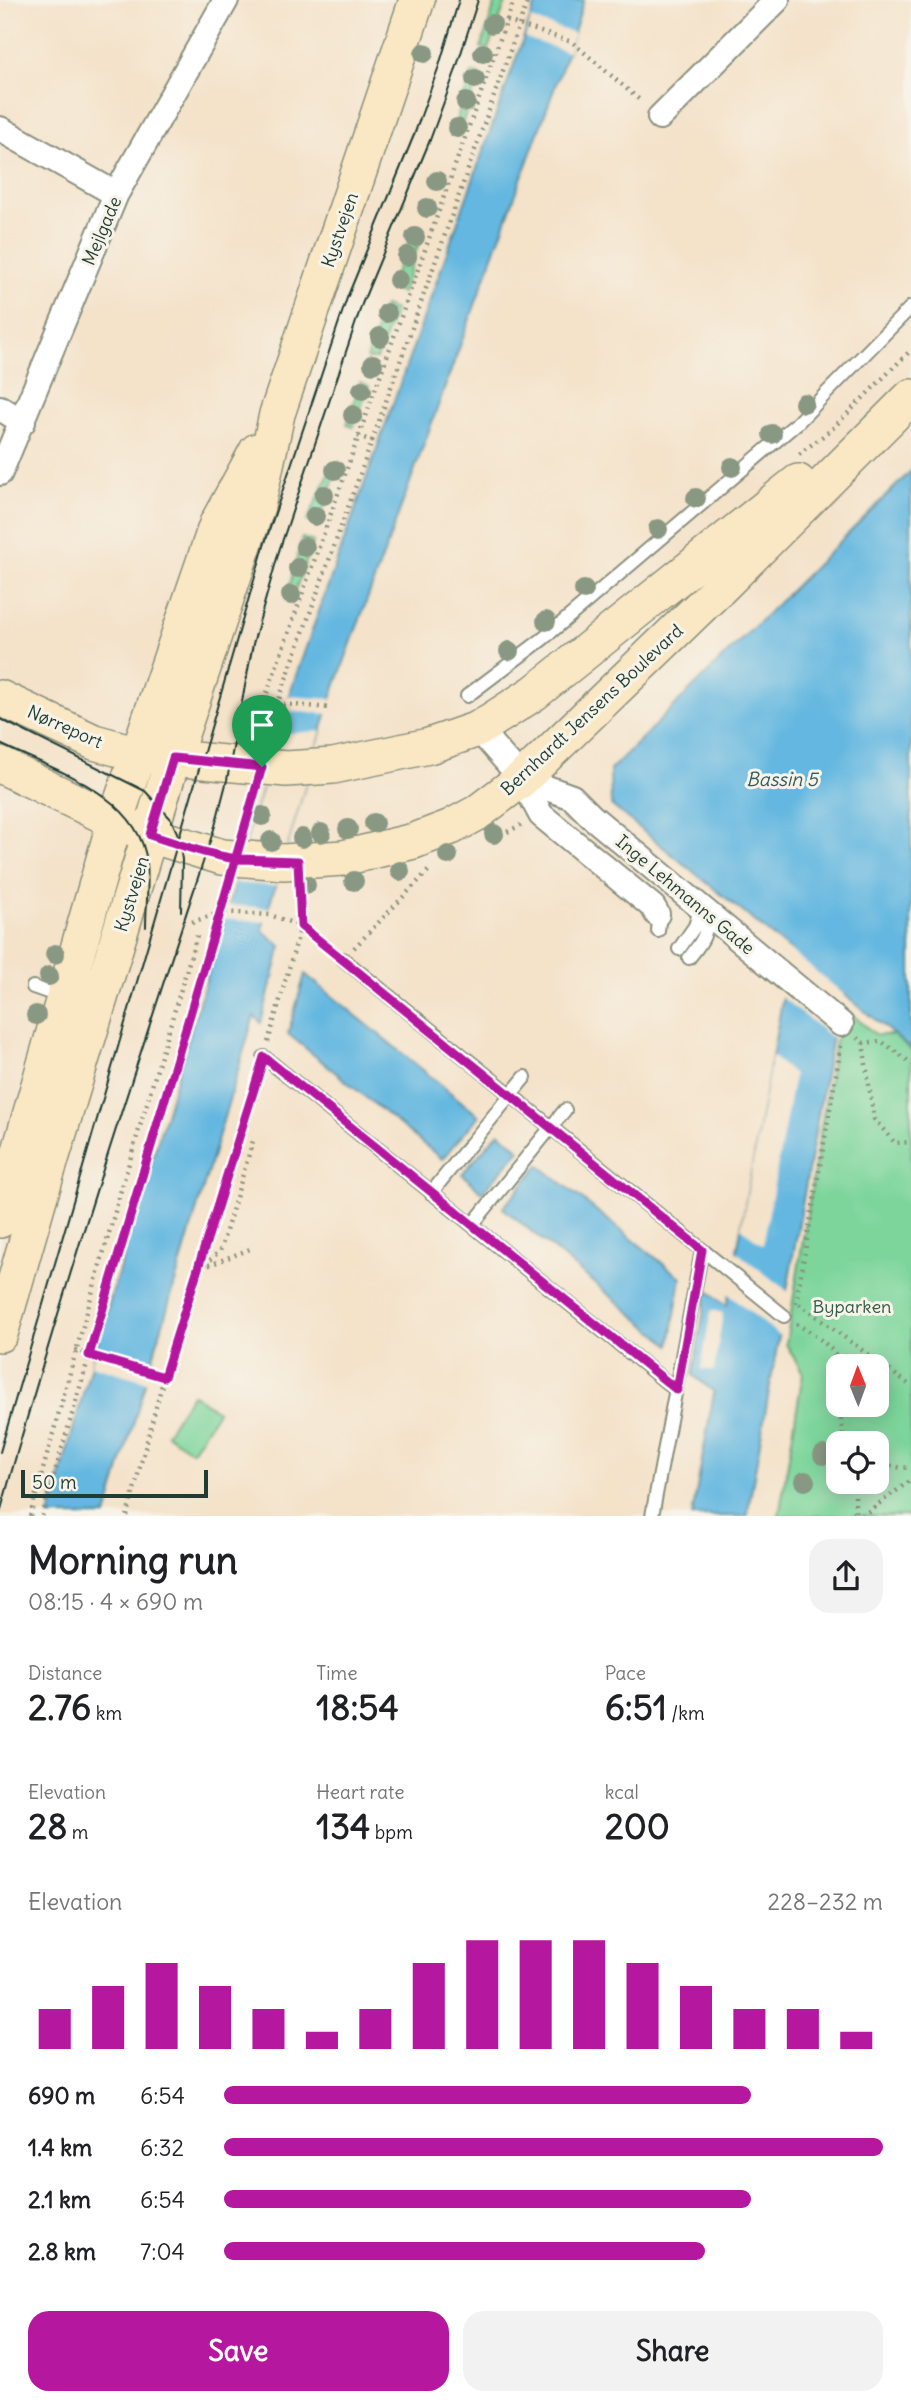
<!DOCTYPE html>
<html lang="en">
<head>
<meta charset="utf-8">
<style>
  :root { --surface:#fff; --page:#f2f2f2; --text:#202124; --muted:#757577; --accent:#b5179e }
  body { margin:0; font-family:Delius,sans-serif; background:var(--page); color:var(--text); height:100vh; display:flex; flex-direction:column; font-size:26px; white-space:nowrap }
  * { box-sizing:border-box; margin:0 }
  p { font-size:23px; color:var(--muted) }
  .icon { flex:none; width:38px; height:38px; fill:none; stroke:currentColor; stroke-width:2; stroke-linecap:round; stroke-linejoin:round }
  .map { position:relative; height:1516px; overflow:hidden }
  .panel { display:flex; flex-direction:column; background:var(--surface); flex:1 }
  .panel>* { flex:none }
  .needle { width:46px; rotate:359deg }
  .tools { position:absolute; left:826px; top:1354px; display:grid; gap:14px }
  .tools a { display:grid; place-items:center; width:63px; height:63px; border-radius:14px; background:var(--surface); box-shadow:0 4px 18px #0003; font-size:35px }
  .scale { position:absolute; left:21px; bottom:18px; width:187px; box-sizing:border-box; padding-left:7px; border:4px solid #1f3d34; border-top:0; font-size:19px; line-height:24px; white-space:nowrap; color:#1f3d34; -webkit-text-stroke:5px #f7f3e8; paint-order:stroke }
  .pin { position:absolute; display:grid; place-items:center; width:60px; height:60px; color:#fff; margin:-72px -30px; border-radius:50% 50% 50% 0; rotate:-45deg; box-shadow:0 0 7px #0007 }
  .pin .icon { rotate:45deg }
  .round { display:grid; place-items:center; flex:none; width:74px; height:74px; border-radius:21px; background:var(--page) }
  .headline { display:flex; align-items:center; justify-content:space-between; height:119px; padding:0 28px }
  h1 { font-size:38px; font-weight:700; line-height:52px }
  .figures { display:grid; grid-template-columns:repeat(3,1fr); gap:10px; height:119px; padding:7px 28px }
  .figures div { display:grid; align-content:center }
  .figures b { font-size:35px; font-weight:700 }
  .figures small { font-size:19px; font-weight:400 }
  .figures p { font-size:19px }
  .chart { height:196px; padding:14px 28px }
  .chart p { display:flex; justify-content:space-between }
  .chart svg { width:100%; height:126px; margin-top:7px; stroke:var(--accent); stroke-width:6 }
  .button { display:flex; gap:14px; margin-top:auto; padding:14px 28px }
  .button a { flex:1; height:80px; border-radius:21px; background:var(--accent); color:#fff; font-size:28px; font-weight:700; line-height:80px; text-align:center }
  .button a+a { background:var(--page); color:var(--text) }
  ul { padding:0 28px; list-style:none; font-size:23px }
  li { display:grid; grid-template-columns:112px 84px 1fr; align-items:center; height:52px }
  li i { height:18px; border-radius:9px; background:var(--accent) }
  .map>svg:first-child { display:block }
  .green { fill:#7dd59b; stroke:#4e8968; stroke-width:2; fill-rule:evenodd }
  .water { fill:#64b7e0; stroke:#427a8a; stroke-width:2 }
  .pier { fill:#f4e2c9 }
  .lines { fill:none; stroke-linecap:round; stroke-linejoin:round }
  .lane-casing { stroke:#8a907e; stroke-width:16 }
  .street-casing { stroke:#8a907e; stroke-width:28 }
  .secondary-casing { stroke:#8a907e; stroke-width:38 }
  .path { stroke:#8a907e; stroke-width:4.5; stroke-dasharray:2 5; stroke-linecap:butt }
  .lane { stroke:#fff; stroke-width:12 }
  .street { stroke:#fff; stroke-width:24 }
  .secondary { stroke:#fae7c3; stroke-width:35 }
  .tram { stroke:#1f3d34; stroke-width:2 }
  .tree { fill:#899883 }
  .route-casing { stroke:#fff; stroke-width:14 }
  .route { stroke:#b5179e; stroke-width:9 }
  .labels { text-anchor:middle; stroke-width:6; stroke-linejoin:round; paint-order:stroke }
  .street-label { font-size:18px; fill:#1f3d34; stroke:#f7f3e8 }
  .park-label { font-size:18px; fill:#325b49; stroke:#f7f3e8 }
  .water-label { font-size:19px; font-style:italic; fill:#305c5f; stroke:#f7f3e8 }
</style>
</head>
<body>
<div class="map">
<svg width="911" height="1516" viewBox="0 0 911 1516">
  <rect width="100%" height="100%" fill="#f7f3e8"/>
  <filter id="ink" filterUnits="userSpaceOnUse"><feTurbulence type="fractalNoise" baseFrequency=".0143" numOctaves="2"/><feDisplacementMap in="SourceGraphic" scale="14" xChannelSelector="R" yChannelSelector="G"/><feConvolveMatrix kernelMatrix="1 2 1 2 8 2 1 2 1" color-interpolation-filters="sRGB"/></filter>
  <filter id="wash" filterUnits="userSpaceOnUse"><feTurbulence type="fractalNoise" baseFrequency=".00686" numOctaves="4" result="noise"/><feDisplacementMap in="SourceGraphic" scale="28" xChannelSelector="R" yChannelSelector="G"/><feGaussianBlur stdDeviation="1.57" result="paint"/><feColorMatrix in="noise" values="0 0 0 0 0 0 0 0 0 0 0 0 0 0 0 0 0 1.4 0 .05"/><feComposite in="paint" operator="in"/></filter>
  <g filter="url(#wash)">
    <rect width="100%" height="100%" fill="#f4e2c9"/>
    <path class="green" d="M496,0H507L488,49L481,48Z
      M472,73L480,75L458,135L452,133Z
      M415,227L423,230L402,293L389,288Z
      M384,306L395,310L377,359H367Z
      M360,382L369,386L353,427L347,424Z
      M334,463L339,465L318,525L307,521Z
      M302,538L313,542L291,602L286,600Z
      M841,1005L876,1035H893L911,1050V1516H779L803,1373L786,1344ZM838,1367H877V1405H838ZM838,1444H877V1482H838Z
      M192,1394L218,1411L192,1451L166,1434Z"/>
    <path class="water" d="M537,0H584L568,51L331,698L262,930L281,946L261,1023L254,1016L106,1516H49L96,1347L235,883L289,695Z
      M911,471V1049L840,991L747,1516H692L714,1392L693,1375L707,1290L727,1306L791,951L611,805L610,770Z
      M305,974L479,1116L442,1159L288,1034Z
      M499,1132L520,1150L482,1192L462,1174Z
      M539,1165L681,1278L670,1345L503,1208Z"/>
    <path class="pier" d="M531,19L574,33L568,52L525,38Z
      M285,696L331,699L330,714L282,711Z
      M321,731L275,886L235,883L278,734Z
      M225,905L271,908L268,922L221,919Z
      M787,948L845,995L844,999L842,997L835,1040L779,995Z
      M772,1056L794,1075L763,1245L741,1228Z
      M734,1250L790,1293L782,1338L726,1292Z
      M711,1310L723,1313L714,1371L701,1369Z
      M96,1347L154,1364L149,1382L91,1365Z"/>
  </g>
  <g filter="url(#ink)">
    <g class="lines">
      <defs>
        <path id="lane" d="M467,696L544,638L796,424L911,307
          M657,914L659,922L658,931
          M679,949L695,926L701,907
          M689,958C700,944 710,933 705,915
          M343,959L784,1316
          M33,987L62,997
          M264,1057L676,1390
          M431,1193L525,1077
          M472,1225L565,1110
          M652,1516L702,1250"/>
        <path id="street" d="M660,117L777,0
          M0,129L116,194
          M0,408L23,422
          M0,473L116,194L226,0
          M478,729L522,779L541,815L653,907L657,914
          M522,779L572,797L592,817L841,1024"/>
        <path id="secondary" d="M0,698L94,742L138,754L173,758L286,769L333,766L429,746L478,729L534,693L798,482
          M0,765L115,821L150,835L222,857L284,862L343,858L414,841L451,827L477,813L522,779L723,585L911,397
          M0,1220L115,821L217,524L257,451
          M0,1334L38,1202L173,758L257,506L277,414L417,0"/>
      </defs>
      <use href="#lane" class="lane-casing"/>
      <use href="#street" class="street-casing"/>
      <use href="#secondary" class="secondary-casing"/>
      <path class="path" d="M507,21L572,42L642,102
        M372,441L528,0
        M799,454L831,430L911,350
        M267,693L514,0
        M283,704L331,708
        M268,739L280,696L372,441L358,436
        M244,830L254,795
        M501,835L521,825
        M192,922L222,912L270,915L301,926L329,948
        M354,948L430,869
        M857,1038L863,1043L874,1119L895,1143L911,1142
        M268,1042L301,926L300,888
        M863,1043L881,1041L911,1063
        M202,1268L250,1249
        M199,1269L220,1251L253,1141
        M796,1303L841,1046
        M799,1304L911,1386
        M796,1324C815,1334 834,1347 842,1367
        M75,1350L164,1377
        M839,1405L843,1433L849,1444
        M877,1463L902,1468L911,1467
        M855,1482V1516
        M30,1516L121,1190L198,932
        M42,1516L228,886
        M127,1516L164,1377L259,1074
        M862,1516L911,1480"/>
      <use href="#lane" class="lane"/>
      <use href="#street" class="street"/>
      <use href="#secondary" class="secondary"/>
      <path class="tram" d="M0,719L145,791L171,819L179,837L182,860L181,911
        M0,744C52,769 140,795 147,863C149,884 146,906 146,927
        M0,1452L264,546L347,298L414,135L439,66L459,0
        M0,1513C64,1282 140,1054 215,826L227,780L253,644L279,551L362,304L430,140L455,72L478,0"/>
    </g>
    <g class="tree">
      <circle cx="492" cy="24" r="10"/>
      <circle cx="424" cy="53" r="10"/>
      <circle cx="483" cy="53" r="10"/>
      <circle cx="475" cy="79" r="10"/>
      <circle cx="466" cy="102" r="10"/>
      <circle cx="457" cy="128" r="10"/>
      <circle cx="437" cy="181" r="10"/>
      <circle cx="427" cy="208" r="10"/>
      <circle cx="415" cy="237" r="10"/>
      <circle cx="407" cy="256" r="10"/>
      <circle cx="398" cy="280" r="10"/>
      <circle cx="387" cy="313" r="10"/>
      <circle cx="380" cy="337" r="10"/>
      <circle cx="373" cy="364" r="10"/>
      <circle cx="362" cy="390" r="10"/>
      <circle cx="804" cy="403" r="10"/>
      <circle cx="353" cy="415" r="10"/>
      <circle cx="772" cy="434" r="10"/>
      <circle cx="732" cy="467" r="10"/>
      <circle cx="335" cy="470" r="10"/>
      <circle cx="324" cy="495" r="10"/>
      <circle cx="696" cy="498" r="10"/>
      <circle cx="315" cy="516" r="10"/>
      <circle cx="658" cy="529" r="10"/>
      <circle cx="305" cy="547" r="10"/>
      <circle cx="298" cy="568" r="10"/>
      <circle cx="584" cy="590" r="10"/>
      <circle cx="291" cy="595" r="10"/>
      <circle cx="546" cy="621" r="10"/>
      <circle cx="509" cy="651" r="10"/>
      <circle cx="262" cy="816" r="10"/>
      <circle cx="374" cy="823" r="10"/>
      <circle cx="348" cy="829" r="10"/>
      <circle cx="321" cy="833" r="10"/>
      <circle cx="494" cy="834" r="10"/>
      <circle cx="302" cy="838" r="10"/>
      <circle cx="271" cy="841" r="10"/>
      <circle cx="448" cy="855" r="10"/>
      <circle cx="400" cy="871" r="10"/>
      <circle cx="354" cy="881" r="10"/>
      <circle cx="306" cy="885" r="10"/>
      <circle cx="55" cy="954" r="10"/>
      <circle cx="49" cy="976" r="10"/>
      <circle cx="36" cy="1015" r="10"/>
      <circle cx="823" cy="1455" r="10"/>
      <circle cx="805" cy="1481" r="10"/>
    </g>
  </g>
  <g class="lines" filter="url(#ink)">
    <defs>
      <path id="route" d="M262,767L220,913L89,1355L164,1377L264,1057L677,1390L702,1250L301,926L298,861L239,859C209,856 179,844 150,835L173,758L262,767"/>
    </defs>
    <use href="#route" class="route-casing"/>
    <use href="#route" class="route"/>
  </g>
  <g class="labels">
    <g class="street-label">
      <text transform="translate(340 230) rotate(-71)" y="6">Kystvejen</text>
      <text transform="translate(102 231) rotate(-67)" y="6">Mejlgade</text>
      <text transform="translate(592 710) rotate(-43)" y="6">Bernhardt Jensens Boulevard</text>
      <text transform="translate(65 727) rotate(24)" y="6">Nørreport</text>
      <text transform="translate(132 894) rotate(-73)" y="6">Kystvejen</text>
      <text transform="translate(685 895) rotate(40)" y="6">Inge Lehmanns Gade</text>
    </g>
    <g class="park-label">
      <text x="852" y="1313">Byparken</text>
    </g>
    <g class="water-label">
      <text x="782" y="786">Bassin 5</text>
    </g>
  </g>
</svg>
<div class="tools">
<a><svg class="needle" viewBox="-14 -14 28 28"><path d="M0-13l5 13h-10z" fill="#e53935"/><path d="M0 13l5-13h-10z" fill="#757577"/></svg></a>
<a><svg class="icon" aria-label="locate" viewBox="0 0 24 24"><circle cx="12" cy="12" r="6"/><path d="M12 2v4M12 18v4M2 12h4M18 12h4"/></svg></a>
</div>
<div class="scale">50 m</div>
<div class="pin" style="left:262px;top:767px;background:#1e9e55"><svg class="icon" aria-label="arrive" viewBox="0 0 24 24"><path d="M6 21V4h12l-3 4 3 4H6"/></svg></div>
</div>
<section class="panel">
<div class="headline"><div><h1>Morning run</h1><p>08:15 · 4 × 690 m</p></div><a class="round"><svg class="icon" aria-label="share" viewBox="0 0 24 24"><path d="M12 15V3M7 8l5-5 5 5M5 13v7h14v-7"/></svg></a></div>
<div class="figures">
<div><p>Distance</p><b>2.76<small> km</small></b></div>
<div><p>Time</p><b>18:54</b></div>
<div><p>Pace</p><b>6:51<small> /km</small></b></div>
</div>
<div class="figures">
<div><p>Elevation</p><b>28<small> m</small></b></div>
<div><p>Heart rate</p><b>134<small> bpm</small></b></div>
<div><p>kcal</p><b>200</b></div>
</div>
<div class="chart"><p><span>Elevation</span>228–232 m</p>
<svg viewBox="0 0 160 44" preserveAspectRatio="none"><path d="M5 44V30M15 44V22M25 44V14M35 44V22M45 44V30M55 44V38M65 44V30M75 44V14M85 44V6M95 44V6M105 44V6M115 44V14M125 44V22M135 44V30M145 44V30M155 44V38"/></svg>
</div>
<ul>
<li><b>690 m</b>6:54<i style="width:80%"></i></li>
<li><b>1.4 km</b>6:32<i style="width:100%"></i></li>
<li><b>2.1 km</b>6:54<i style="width:80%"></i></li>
<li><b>2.8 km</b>7:04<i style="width:73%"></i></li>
</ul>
<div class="button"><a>Save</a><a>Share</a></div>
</section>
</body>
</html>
